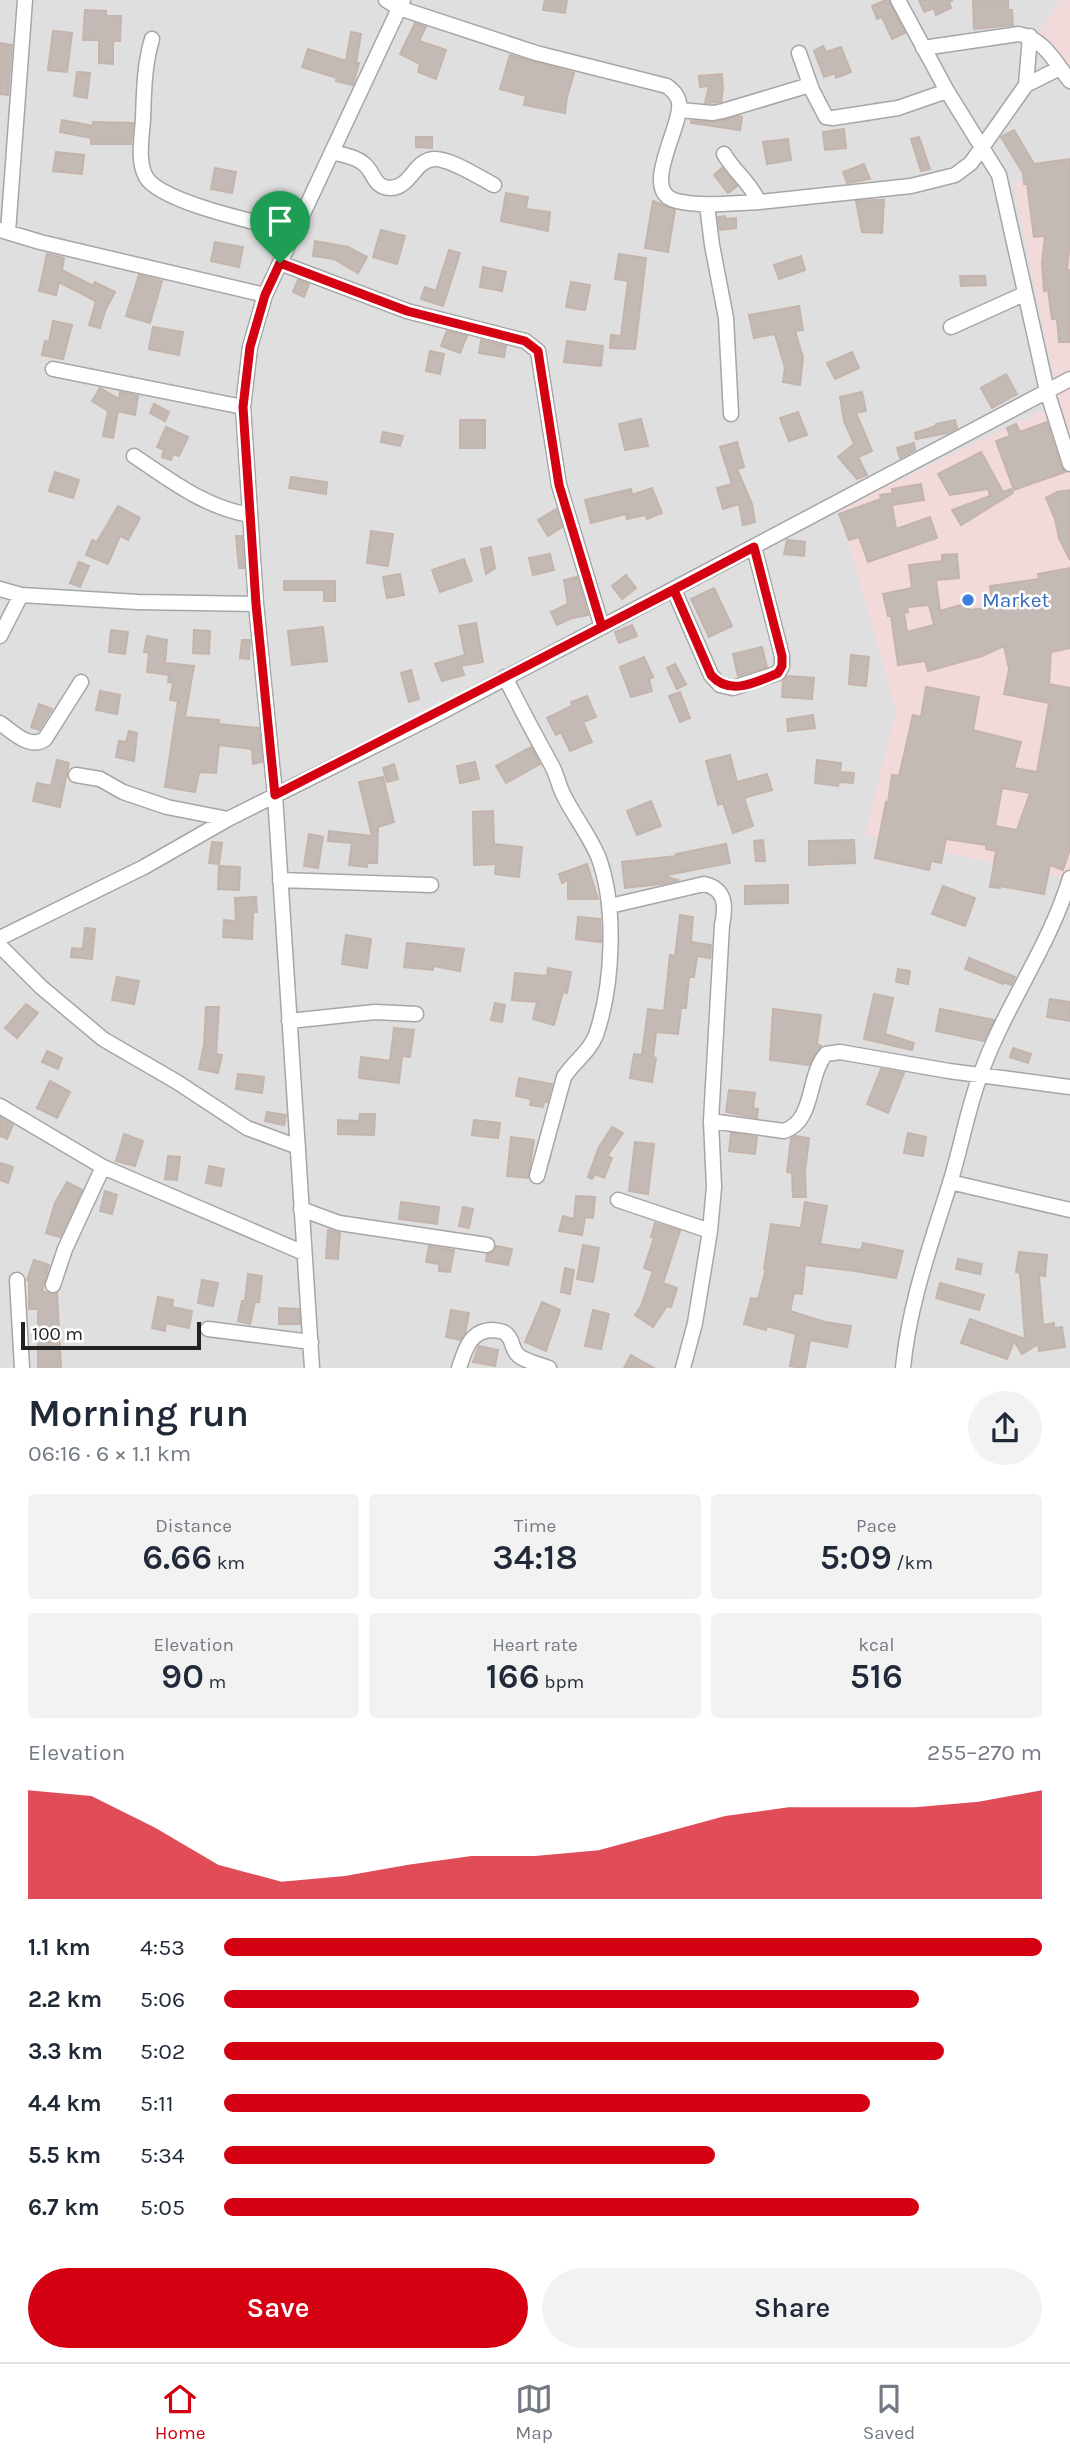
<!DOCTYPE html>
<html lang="en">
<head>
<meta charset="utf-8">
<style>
  :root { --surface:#fff; --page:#f2f2f3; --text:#1f2937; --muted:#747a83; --line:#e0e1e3; --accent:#d30111 }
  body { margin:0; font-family:Karla,sans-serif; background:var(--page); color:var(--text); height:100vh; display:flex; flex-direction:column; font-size:26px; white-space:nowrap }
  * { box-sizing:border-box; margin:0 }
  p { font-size:23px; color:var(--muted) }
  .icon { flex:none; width:38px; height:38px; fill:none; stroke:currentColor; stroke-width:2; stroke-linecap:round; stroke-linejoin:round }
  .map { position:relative; height:1368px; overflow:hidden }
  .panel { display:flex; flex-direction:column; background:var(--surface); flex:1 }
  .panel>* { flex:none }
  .scale { position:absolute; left:21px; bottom:18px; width:180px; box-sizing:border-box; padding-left:7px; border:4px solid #222; border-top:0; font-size:19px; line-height:24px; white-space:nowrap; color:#222; -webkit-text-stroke:5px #fff; paint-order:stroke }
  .pin { position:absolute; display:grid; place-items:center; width:60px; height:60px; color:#fff; margin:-72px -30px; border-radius:50% 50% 50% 0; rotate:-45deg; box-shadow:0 0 7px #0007 }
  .pin .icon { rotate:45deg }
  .round { display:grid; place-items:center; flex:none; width:74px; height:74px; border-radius:37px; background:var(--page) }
  .headline { display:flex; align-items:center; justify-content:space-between; height:119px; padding:0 28px }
  h1 { font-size:38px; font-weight:600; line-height:52px }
  .metrics { display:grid; grid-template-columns:repeat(3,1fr); gap:10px; height:119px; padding:7px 28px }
  .metrics div { display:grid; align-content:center; border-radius:7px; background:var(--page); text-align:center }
  .metrics b { font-size:35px; font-weight:600 }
  .metrics small { font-size:19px; font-weight:400 }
  .metrics p { font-size:19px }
  .chart { height:196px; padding:14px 28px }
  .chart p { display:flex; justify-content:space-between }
  .chart svg { width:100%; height:126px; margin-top:7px; fill:var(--accent); opacity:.7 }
  .button { display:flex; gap:14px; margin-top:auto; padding:14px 28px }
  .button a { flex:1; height:80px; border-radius:42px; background:var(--accent); color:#fff; font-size:28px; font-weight:600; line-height:80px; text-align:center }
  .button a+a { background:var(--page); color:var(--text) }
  ul { padding:0 28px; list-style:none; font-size:23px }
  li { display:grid; grid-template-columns:112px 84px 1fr; align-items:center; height:52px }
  li i { height:18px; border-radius:9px; background:var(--accent) }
  .dock { display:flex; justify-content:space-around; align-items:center; height:98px; border-top:2px solid var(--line); background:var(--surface); font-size:19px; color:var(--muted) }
  .dock a { display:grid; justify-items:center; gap:4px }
  .dock .on { color:var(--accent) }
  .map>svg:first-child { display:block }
  .residential { fill:#e0dfdf }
  .commercial { fill:#f2d9da }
  .building { fill:#c3bab5; stroke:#c4b4ab; stroke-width:2; fill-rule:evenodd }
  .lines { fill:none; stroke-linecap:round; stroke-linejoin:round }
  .minor-casing { stroke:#a6a6a6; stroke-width:17 }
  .minor { stroke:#fff; stroke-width:14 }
  .route-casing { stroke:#fff; stroke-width:14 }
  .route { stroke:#d30111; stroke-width:9 }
  .shop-dot { fill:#3f7fe0; stroke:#fff; stroke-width:2.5 }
  .labels { text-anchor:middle; stroke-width:5; stroke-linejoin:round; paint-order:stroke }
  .shop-label { font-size:21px; fill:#366cbe; stroke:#fff; text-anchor:start }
</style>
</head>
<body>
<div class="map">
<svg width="1070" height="1368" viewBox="0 0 1070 1368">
  <rect width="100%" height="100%" fill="#f2eee9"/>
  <path class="residential" d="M0,0H1070V1368H0Z"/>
  <path class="commercial" d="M1060,0H1070V83L1039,32Z
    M1070,177V895L1058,877L865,835L896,711L839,509L1059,403L1013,182Z"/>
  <path class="building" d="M545,0H567L565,13L543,10Z
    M886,0H888L905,33L892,39L882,17L877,19L872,6Z
    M919,0H953L949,2L951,8L936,15L934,8L924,12Z
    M973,0H1008V10H1012L1013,25L974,29Z
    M85,10L106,11V16H121L120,41H113V64L99,63V40H83Z
    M415,23L426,27L419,41L446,50L436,79L418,72L420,64L400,54Z
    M53,31L72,33L67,72L48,70Z
    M351,32L361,34L356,63H359L353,85L336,81L337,78L302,67L308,49L346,61Z
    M0,43L12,45L8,95L0,94Z
    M823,46L826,52L841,47L851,72L836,78L835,73L824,77L814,51Z
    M510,55L574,73L567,97L565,113L524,105L526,96L500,89Z
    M77,72L90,73L87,98L74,96Z
    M722,74L723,89L721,102L705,103L709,86L700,87L699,76Z
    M738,116L742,117L740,130L691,123V121L715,122Z
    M62,120L93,126V122L133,123L131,144H91V138L60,132Z
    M844,129L846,148L825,150L823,132Z
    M1014,130L1034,164L1070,159V241L1067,270H1070V342H1059L1057,319H1052L1048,290L1044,291L1042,263L1045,236L1034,237L1027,184H1024L1023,173L1001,137Z
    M416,137H432V148L416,147Z
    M919,137L930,169L921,171L911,139Z
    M788,139L791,160L767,164L763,142Z
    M56,152L84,155L82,174L53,171Z
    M864,164L870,179L847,183L843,172Z
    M215,168L236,172L232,193L211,189Z
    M722,168L737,186L728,193L714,175Z
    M506,193L528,197L526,209L550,212L548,231L501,221Z
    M872,200H884L882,233L862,232L856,201Z
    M653,201L675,210L668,252L645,248Z
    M725,216L726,219L736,218V228L720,230L718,217Z
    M381,230L405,236L397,264L373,257Z
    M315,241L348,247L367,257L358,273L334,259L313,256Z
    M215,242L243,247L239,267L211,261Z
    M449,250L460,253L443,306L421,299L425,287L436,291Z
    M47,254L64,258L62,270L93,286L95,282L115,292L105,311L100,328L89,325L96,302L88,297L59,282L56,295L39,291Z
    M619,254L646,258L635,349L610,348L611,335L621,336L628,281L615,279Z
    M801,256L805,270L779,279L774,265Z
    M483,267L506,272L502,291L480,287Z
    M139,275L162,281L150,323L126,316Z
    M960,276H985L986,285L961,286Z
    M298,280L309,284L304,297L293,292Z
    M571,282L590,285L585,310L566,307Z
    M799,306L803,330L795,331L803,357L800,385L783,382L785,368L775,334L754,338L749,315Z
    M53,321L72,325L63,359L42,355L45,341L49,342Z
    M153,327L183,332L179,355L149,349Z
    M447,331L467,336L460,353L441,346Z
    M481,340L506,346L504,357L479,353Z
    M567,341L603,346L601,366L564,362Z
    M430,351L444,354L440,374L426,371Z
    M852,352L859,368L835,379L827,363Z
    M1006,374L1017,394L992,408L981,388Z
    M100,388L119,399L120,392L138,396L135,415L118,411L113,438L103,436L108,411L92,401Z
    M862,392L866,411L856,413L872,451L858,457L867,475L857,479L838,457L854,444L844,421L840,397Z
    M154,404L169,412L165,421L150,413Z
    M798,412L807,435L789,441L780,418Z
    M641,419L648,446L625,450L619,424Z
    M460,420H485V448H460Z
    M955,420L957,428L947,433L916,439L915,433L936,426V424Z
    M1047,422L1061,467L1065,472L1014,490L996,441L1010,436L1007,428L1016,424L1020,432Z
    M166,427L188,437L179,456L173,454L171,460L162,457L164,450L157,447Z
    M383,432L403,436L400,446L381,442Z
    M737,442L744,467L737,469L752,504L755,522L743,525L739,504L723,509L717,488L732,484L720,447Z
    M914,443L915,450L900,458L897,448Z
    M981,452L1003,492L1011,489L1013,493L961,525L952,510L990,496L988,489L950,495L938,474Z
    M55,472L79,480L73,498L49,491Z
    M291,477L327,482L326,494L289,488Z
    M921,484L924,500L892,505L896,529L930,517L937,538L868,562L859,537L849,540L839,514L881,499L880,495L893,493L892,489Z
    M652,488L662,513L647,519L645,515L627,519L626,514L591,523L585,500L631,489L632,495Z
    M1070,490V560L1059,538L1055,519L1046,498L1057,492Z
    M118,506L140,518L128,540L120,536L108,564L86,555L92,540L97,542Z
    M556,509L562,527L548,536L538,520Z
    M371,531L393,534L388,566L367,563Z
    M236,536H242L244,568H239Z
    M787,540L805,542L804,556L784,554Z
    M491,547L495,568L486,574L481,549Z
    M550,554L554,570L533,575L529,558Z
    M957,554L959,578L936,580L940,611L968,603L970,610L993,607L990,586L1039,579L1038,574L1070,568V648L1051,652L1049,684L1070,688V849L1063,870L1050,865L1044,894L1000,886V888L990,887L996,851L986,849V845L946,839L941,863L931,861L929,870L875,858L886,802L888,803L892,775L899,776L913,715L921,717L926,687L979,697L973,730L1021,742L1014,768L1037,772L1049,703L1004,694L1009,669L1004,646L982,656L928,671L925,661L898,665L891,616H888L883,594L912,588L909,565L942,561V555ZM929,605L934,625L907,632L904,613L908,612L907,607ZM1002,788L1030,793L1017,830L995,826Z
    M464,559L472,581L440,592L432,570Z
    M79,562L89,566L80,587L70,583Z
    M400,574L404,595L387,598L383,577Z
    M626,575L636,588L622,599L612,586Z
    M577,577L588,615L572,618L557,625L551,612L568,604L564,580Z
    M284,581H335V601H324V590H284Z
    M714,588L732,626L709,637L691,599Z
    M476,623L483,662L461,666L464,675L442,681L435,664L465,655L459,626Z
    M632,625L637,636L619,643L615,632Z
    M323,627L327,661L292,665L288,631Z
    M111,630L128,632L125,654L109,652Z
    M194,630L210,631L209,654L193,653Z
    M147,636L167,640L165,663L194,666L185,717L219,720V724L259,728L262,762L253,764L252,749L219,745L216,773L199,772L195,792L165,787L178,701L170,700L173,683L168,682L169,675L147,672L149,653L144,652Z
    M242,640H250L249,659L240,658Z
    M762,647L767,667L738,676L733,654Z
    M851,655L869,657L866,686L849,684Z
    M644,657L653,677L649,679L652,691L631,697L620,667Z
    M675,664L686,684L677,689L667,668Z
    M411,670L419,699L409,702L401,673Z
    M787,676L814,678L812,699L782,697L783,681Z
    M100,691L120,695L117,714L96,710Z
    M680,692L690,718L680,722L669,696Z
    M587,696L596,717L583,722L592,742L570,751L561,732L556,735L547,718L572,706L571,702Z
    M39,704L52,709L39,730L31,727Z
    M813,715L815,728L788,731L787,719Z
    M129,731L137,733L134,761L116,757L119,741L126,742Z
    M531,747L540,764L506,783L496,766Z
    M730,755L737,782L767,774L772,790L744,798L753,826L733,833L723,803L718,805L706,761Z
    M57,760L69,763L60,807L33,801L37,783L51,786Z
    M817,760L841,763L840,772L854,773L853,783L839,782L838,786L815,783Z
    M475,762L479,779L460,783L457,766Z
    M394,764L398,779L387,782L383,768Z
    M383,777L394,822L378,827L377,863H367V867L349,865L352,843L328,841L329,831L372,836L359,782Z
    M651,801L661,826L637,835L627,811Z
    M493,811L494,844L522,847L519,877L495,874L496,864L474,865L473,812Z
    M309,834L323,837L318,868L304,866Z
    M763,840L765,861H756L754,841Z
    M854,840L855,863L809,865V841Z
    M212,842L222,843L219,864L209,863Z
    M726,844L730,863L662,876L679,880L661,884L625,888L622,862L677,856L676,854Z
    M587,864L598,899H568V880L562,883L559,874Z
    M219,866L240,867L239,890L218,889Z
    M788,885V903L745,904V886Z
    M943,886L975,898L965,926L932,914Z
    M256,897L257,912H253L252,939L223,937L224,920L236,921L235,898Z
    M680,915L693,917L691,942L711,945L710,958L697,956L694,977H689L686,1008H681L678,1034L656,1032L653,1057L656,1058L652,1082L630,1078L634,1054L642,1055L648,1009L664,1011L670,955L675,956Z
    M578,917L600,919L601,942L576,939Z
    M85,928L95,929L92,959L71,957L72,948L83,949Z
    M346,935L371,939L367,968L342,964Z
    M407,943L464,949L460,971L433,966V970L404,967Z
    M969,958L1015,977L1011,985L1004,982L1003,984L965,969Z
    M548,968L571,972L567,993L563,992L554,1025L533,1019L537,1002L512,1000L515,973L547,976Z
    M898,969L910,971L908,984L896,982Z
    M117,977L139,981L134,1004L112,1000Z
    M874,994L893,998L885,1034L914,1043L912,1050L864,1039Z
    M1050,999L1070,1002V1021L1047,1017Z
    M495,1003L505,1005L502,1022L491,1020Z
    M26,1004L38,1013L17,1038L5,1028Z
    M206,1007H219L216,1054L222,1055L218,1073L199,1069L204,1045Z
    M773,1009L821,1015L817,1044L821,1046L809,1065L770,1060Z
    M940,1009L994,1020L984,1041L936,1031Z
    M394,1028L414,1030L410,1057L402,1056L399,1083L359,1078L361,1057L390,1061Z
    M1013,1048L1031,1054L1028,1063L1010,1057Z
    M47,1051L62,1058L58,1069L42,1062Z
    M881,1069L904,1073L888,1113L867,1104Z
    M238,1074L264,1077L262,1093L236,1089Z
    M519,1078L552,1084L547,1102L544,1101L543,1107L530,1105L531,1099L516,1096Z
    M50,1081L70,1092L57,1118L37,1108Z
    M729,1090L755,1093L753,1108L758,1109L757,1118L726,1112Z
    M267,1112L286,1115L284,1125L265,1121Z
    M360,1114H375L374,1135L338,1134V1120L359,1121Z
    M0,1117L13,1125L7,1139L0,1136Z
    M474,1120L500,1123L498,1138L472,1135Z
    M612,1127L623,1133L607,1156L612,1158L604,1178L595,1174L592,1179L588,1177L599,1147Z
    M731,1133L757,1137L755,1154L729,1151Z
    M908,1133L926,1137L923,1156L904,1153Z
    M124,1134L143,1141L135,1166L116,1161Z
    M795,1136L809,1138L805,1172L806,1197H793L792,1173L787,1172L791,1138Z
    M511,1137L534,1140L528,1178L507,1176Z
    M635,1142L654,1144L648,1194L629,1191Z
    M168,1156L180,1157L177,1180L165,1179Z
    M0,1163L13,1167L8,1183L0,1180Z
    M209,1166L224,1169L221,1186L206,1183Z
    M67,1182L82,1190L60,1237L46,1233L55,1203Z
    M105,1191L117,1195L112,1214L100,1211Z
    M576,1196L595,1197L593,1218L585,1217L582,1235L559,1231L563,1216L574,1219Z
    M401,1202L439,1207L437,1224L399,1219Z
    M805,1202L827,1206L820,1244L861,1250L863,1243L903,1251L896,1278L855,1271L805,1265L802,1294L794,1293L790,1311L825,1322L851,1326L847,1347L810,1340L805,1368H801L790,1366L796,1334L767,1326L766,1330L744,1324L751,1298L758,1299L766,1269H764L771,1224L801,1228Z
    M463,1207L473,1209L469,1228L459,1226Z
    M655,1223L680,1231L663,1283L677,1288L671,1307L667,1306L653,1327L635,1315L641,1306L653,1271L644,1268L654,1238L651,1237Z
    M328,1230L340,1233L338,1259L326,1258Z
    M583,1245L599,1248L593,1282L577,1279Z
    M429,1246L454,1250L450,1272L439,1271V1264L426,1262Z
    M496,1246L512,1249L508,1265L486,1261L487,1254L494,1251Z
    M1019,1252L1047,1255L1045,1276L1039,1275L1043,1325L1054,1323V1328L1062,1327L1065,1347L1039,1351L1038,1344L1022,1354L1014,1341L1007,1359L961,1343L970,1319L1025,1339L1020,1273L1016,1272Z
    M958,1259L982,1264L980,1274L956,1269Z
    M34,1260L49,1265L42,1291L51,1294L57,1293L61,1368H38V1309H29V1281L27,1280Z
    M565,1268L574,1270L570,1294L561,1292Z
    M248,1274L262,1276L259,1302H255L250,1324L238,1321L242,1301H245Z
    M202,1280L218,1283L213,1306L198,1303Z
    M940,1283L984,1295L979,1310L936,1298Z
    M158,1297L173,1300L172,1307L192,1311L189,1328L166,1323L165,1331L152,1328Z
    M542,1302L560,1310L546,1351L525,1342Z
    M279,1308L299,1309L300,1324H279Z
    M451,1310L469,1313L465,1333L460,1340L446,1337Z
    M593,1310L609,1314L601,1349L585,1346Z
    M479,1346L498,1350L495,1366L473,1362Z
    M631,1355L654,1368H624Z"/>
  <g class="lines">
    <defs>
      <path id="minor" d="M386,0L399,8L536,53L667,86C673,91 678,95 679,103C683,126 638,192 677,201C703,207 732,203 759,202
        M898,0L947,91L999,175L1047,391L1070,464
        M152,39C144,66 144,92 143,119C142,137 137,161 146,177C161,203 264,224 295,232
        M923,48L1019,34C1044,39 1055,62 1070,81
        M799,53L812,90L826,117L833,118L898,108L947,91
        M1026,85L1030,36
        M680,110L713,113L723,111L803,87H808L812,90
        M333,152C342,155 357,157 364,164C375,173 373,187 390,188C411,188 414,160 434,159C450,158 480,178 494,185
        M724,154C736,174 748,180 759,202L911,186L955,175L971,163L1026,85L1060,68
        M707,205L712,245L726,318L731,414
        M0,230L40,242L265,295
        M8,232L25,0
        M280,263L407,311L525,341L538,351L559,485L602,627
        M951,327L1024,294
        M53,369L243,407
        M134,456C172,481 204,507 250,515
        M0,589L21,595L138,602L256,604
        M674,590L711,675L720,685L733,688L778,673L782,666V656L754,547
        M0,636L21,595
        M505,677C520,707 536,737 552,766C557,775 559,787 564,796C574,816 589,835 598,856C617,906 613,985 596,1035C589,1053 574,1061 564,1077L537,1176
        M0,723C13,732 30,750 45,739L81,682
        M76,775L100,779L123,792L167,807L228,819
        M280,880L431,885
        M610,906L704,884C726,889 726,906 722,925L711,1121L714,1187L710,1231L695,1323L683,1368
        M0,938L144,867L228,819L432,717L1070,379
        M0,946L41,987L103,1039L177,1082L247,1128L298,1147
        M289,1021L375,1012L416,1014
        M0,1106L103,1167L304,1253
        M711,1121L784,1131C815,1121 807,1076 826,1054L840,1052L949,1071L1070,1087
        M950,1182L1070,1210
        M618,1200L710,1231
        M301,1209L339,1223L487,1245
        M17,1280L22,1368
        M53,1285L65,1249L103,1167
        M208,1329L311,1342
        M312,1368L275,795L256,604L243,407L250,347L265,295L403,0
        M459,1368C465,1350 470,1330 493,1330C499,1331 505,1331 508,1336C513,1341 512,1350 518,1355C525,1362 540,1364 549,1368
        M903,1368C909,1304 931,1244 950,1183C961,1148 967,1111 980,1076C1004,1007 1049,948 1070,878"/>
    </defs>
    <use href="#minor" class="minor-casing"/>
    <use href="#minor" class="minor"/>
  </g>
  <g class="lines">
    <defs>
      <path id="route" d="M280,263L265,295L250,347L243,407L256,604L275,795C435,713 595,632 754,547L782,656V666L778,673C755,683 729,696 711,675L674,590L602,627L559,485L538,351L525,341L407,311L280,263"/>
    </defs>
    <use href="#route" class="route-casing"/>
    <use href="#route" class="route"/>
  </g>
  <circle class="shop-dot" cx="968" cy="600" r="7"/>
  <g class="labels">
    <g class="shop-label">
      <text x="982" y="607">Market</text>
    </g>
  </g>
</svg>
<div class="scale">100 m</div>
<div class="pin" style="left:280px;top:263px;background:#1e9e55"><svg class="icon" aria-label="arrive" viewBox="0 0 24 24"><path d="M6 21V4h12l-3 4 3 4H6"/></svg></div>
</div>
<section class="panel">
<div class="headline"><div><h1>Morning run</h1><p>06:16 · 6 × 1.1 km</p></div><a class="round"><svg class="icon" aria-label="share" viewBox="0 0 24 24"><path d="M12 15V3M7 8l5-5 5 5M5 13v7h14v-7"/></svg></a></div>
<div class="metrics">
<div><p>Distance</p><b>6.66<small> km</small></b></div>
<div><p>Time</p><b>34:18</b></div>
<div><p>Pace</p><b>5:09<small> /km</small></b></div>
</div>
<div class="metrics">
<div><p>Elevation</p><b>90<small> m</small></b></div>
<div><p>Heart rate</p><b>166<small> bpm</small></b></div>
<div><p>kcal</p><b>516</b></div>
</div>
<div class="chart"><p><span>Elevation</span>255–270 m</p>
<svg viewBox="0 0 160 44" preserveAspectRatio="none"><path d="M0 44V6L10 8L20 19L30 32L40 38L50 36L60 32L70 29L80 29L90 27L100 21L110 15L120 12L130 12L140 12L150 10L160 6V44z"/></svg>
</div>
<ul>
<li><b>1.1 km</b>4:53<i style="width:100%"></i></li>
<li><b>2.2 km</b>5:06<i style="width:85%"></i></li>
<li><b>3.3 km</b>5:02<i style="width:88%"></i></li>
<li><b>4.4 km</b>5:11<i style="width:79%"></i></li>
<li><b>5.5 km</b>5:34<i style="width:60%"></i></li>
<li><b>6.7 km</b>5:05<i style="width:85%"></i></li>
</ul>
<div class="button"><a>Save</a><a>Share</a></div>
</section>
<nav class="dock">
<a class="on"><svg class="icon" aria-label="home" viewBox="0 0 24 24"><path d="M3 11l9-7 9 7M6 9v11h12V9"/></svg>Home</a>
<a><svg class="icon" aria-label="map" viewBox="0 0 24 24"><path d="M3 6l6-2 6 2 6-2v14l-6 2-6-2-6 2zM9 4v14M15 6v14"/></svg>Map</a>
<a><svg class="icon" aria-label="saved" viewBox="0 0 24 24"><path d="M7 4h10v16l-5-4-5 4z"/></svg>Saved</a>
</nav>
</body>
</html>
